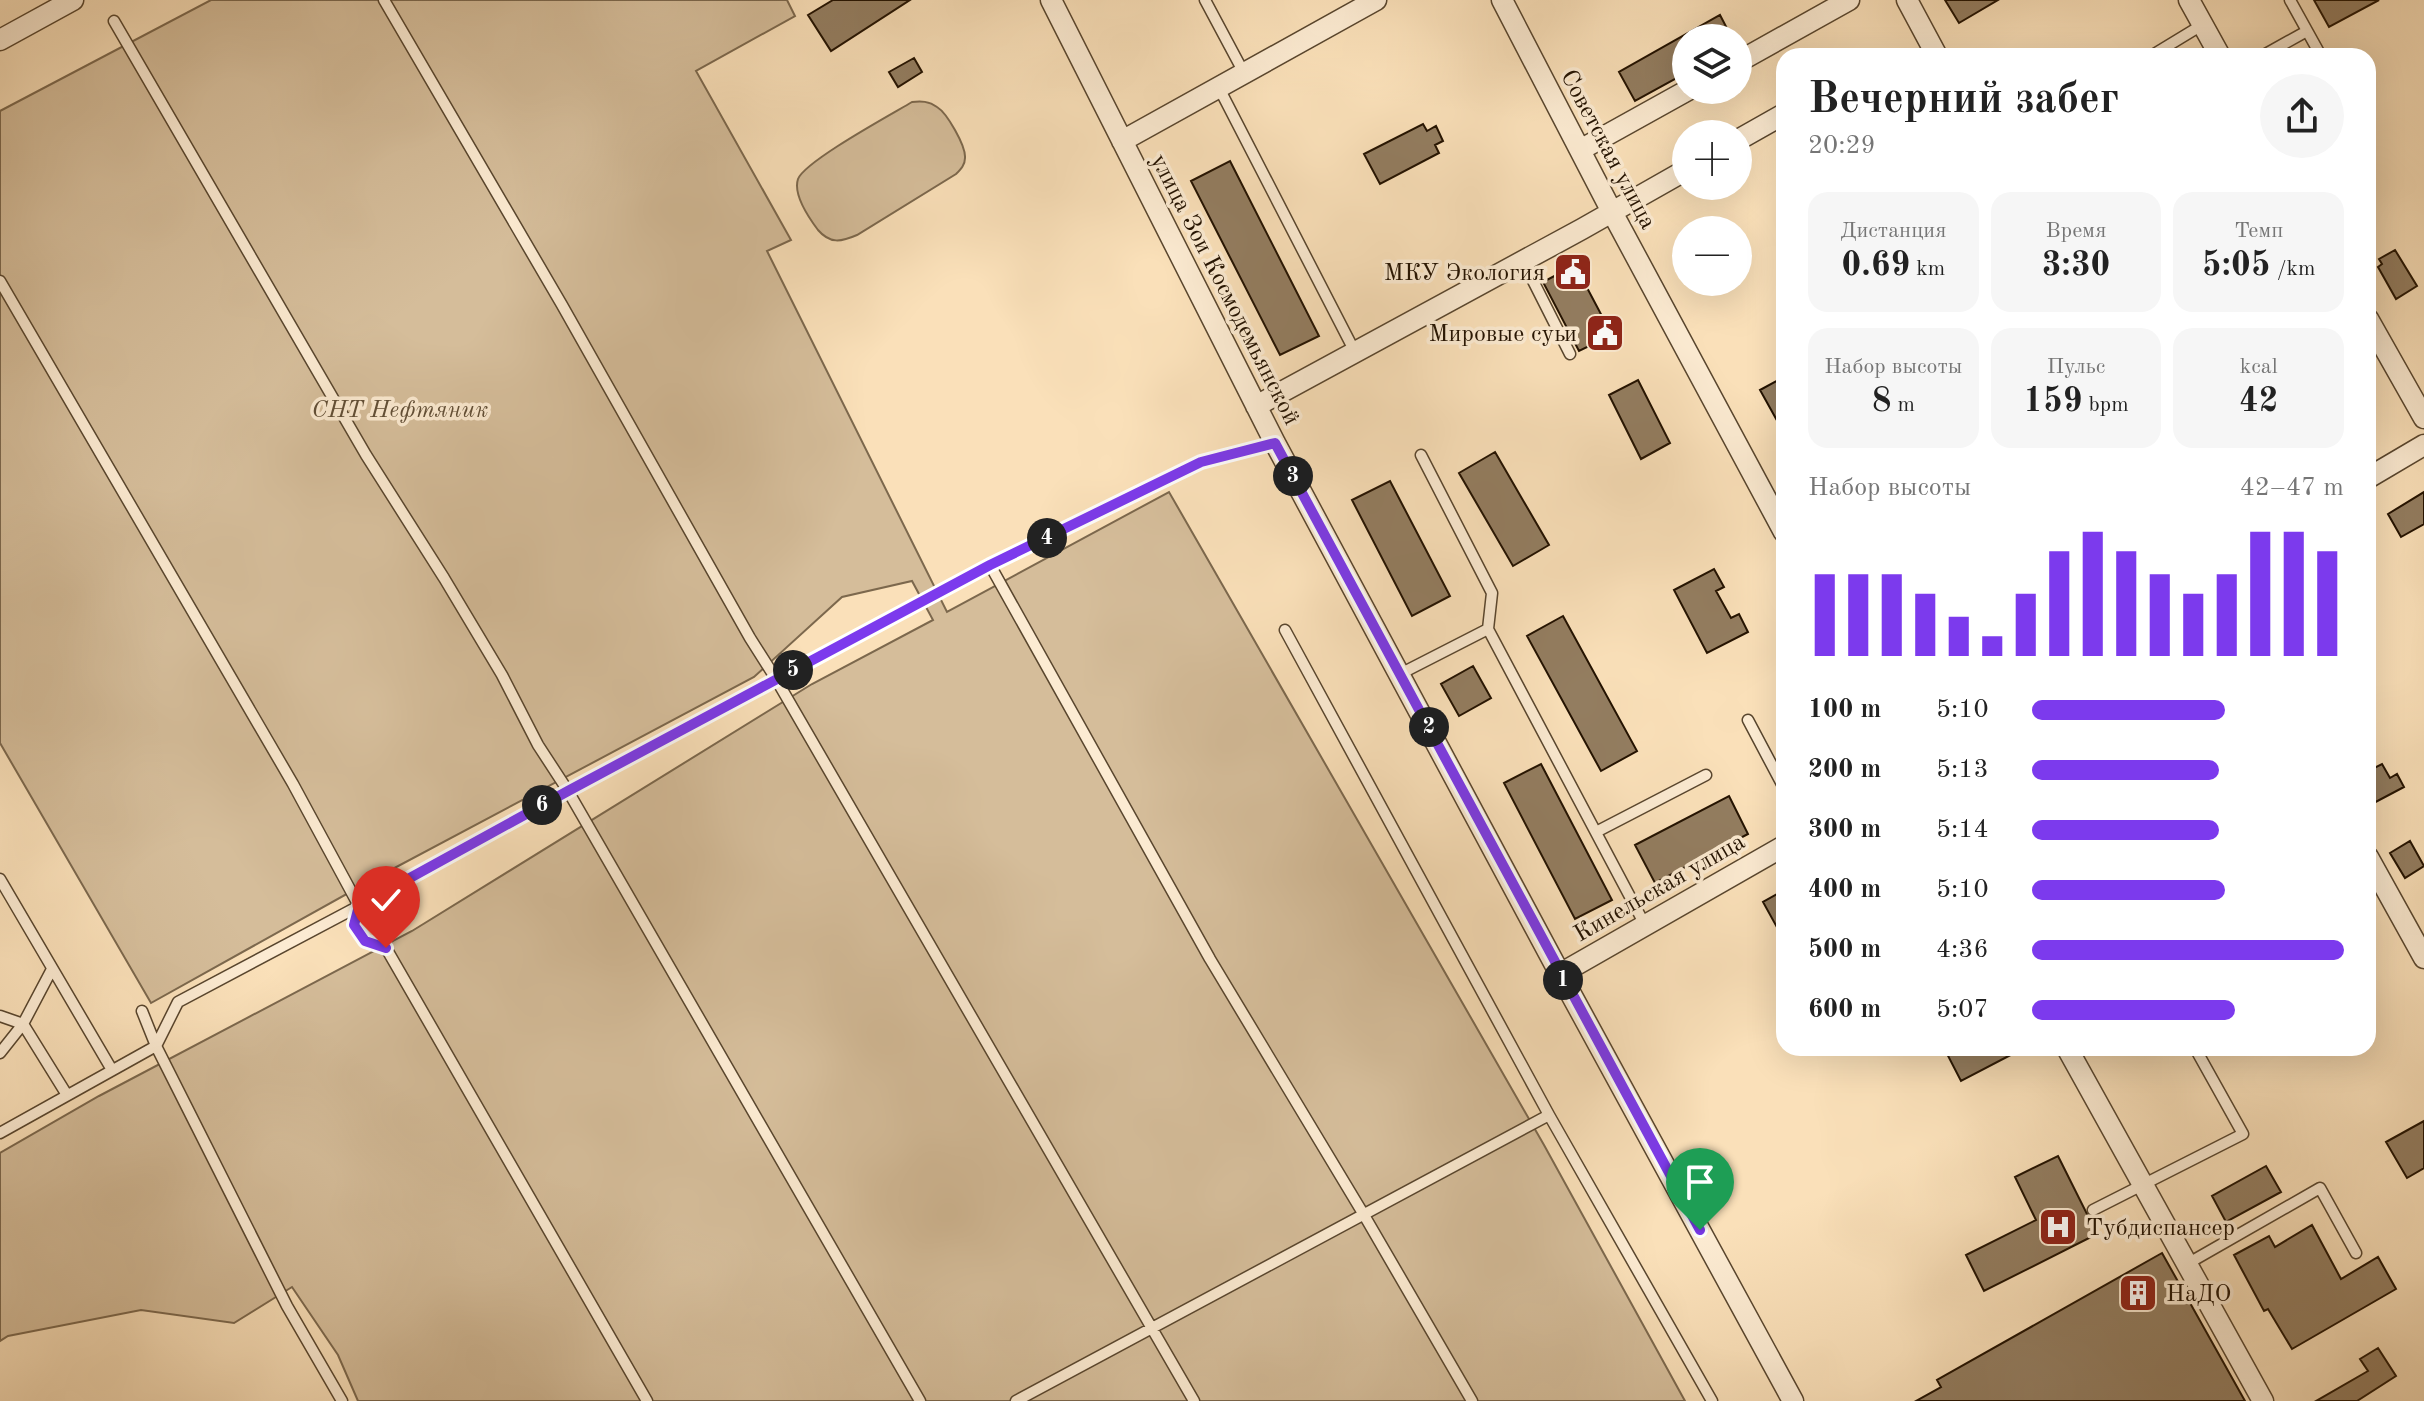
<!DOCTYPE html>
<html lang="ru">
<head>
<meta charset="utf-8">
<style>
  :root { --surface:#fff; --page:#f6f6f6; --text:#222; --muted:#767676; --accent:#7c3aed }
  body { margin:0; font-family:"Old Standard TT",serif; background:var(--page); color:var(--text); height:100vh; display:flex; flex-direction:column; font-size:30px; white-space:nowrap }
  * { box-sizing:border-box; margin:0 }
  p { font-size:26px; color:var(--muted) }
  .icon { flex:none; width:44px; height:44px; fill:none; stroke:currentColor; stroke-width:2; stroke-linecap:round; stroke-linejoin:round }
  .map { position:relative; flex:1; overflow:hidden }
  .sheet { position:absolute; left:1776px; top:48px; width:600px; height:1008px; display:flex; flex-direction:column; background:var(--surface); border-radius:24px; box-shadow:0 8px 32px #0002 }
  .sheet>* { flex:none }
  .controls { position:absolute; left:1672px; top:24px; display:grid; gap:16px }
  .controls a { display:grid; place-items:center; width:80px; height:80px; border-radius:50%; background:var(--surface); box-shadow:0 8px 32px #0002; font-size:40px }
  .pin { position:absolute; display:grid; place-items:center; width:68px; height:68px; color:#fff; margin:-82px -34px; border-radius:50% 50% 50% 0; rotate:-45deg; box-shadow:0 0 8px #0007 }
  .pin .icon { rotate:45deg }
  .km { position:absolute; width:40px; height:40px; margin:-20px; border-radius:50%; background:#222; color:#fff; font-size:22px; line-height:40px; text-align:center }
  .round { display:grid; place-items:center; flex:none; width:84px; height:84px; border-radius:42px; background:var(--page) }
  .overview { display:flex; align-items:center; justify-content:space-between; height:136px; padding:0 32px }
  h1 { font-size:44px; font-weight:700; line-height:60px }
  .metrics { display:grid; grid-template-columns:repeat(3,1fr); gap:12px; height:136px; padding:8px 32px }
  .metrics div { display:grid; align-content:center; border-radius:20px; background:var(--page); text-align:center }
  .metrics b { font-size:34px; font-weight:700 }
  .metrics small { font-size:22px; font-weight:400 }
  .metrics p { font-size:22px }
  .chart { height:224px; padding:16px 32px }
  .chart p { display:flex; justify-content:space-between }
  .chart svg { width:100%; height:144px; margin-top:8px; stroke:var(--accent); stroke-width:6 }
  ul { padding:0 32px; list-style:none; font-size:26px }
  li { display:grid; grid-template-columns:128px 96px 1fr; align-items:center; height:60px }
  li i { height:20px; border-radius:10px; background:var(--accent) }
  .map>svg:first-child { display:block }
  .green { fill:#d5bd9a; stroke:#7c684d; stroke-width:2 }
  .building { fill:#937d60; stroke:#231200; stroke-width:2 }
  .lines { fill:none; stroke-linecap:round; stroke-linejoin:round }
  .lane-casing { stroke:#59462e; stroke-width:13 }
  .street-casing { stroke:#59462e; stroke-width:23 }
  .lane { stroke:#fcebd2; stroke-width:10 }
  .street { stroke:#fcebd2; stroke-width:20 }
  .route-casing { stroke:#fff; stroke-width:16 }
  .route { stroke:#7c3aed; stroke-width:10 }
  .labels { text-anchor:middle; stroke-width:7; stroke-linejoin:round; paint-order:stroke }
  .street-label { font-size:24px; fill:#231200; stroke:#fcebd2 }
  .poi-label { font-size:24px; fill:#231200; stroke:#fcebd2; text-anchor:end }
  .park-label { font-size:24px; font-style:italic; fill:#614e36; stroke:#fcebd2 }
</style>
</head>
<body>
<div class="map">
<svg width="2424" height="1401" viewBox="0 0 2424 1401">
  <rect width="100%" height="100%" fill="#fae0b9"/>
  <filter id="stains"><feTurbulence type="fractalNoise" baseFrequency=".0025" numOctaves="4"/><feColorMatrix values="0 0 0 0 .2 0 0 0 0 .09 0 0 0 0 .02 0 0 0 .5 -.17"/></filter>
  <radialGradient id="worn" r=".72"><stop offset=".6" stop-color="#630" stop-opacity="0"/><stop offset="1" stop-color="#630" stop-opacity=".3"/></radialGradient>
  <path class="green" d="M211,0H787L795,16L696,71L791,240L767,251L947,612L1169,492L1544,1145L1685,1401H358L338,1355L292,1287L234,1323L141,1310L8,1336L0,1341V1153L99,1096L412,931L812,684L933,620L912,581L842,597L754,677L370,881L151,1003L0,743V111Z
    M912,102C921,101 929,101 937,107C947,113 966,146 965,158C965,165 961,169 956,174L857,235C841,242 830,244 818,230C809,218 793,194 798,179C805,161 892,114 912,102Z"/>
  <path class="building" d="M833,0H910L831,51L808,15Z
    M1945,0H1998L1959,23Z
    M2314,0H2379L2329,27Z
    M1720,15L1732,38H1686V73L1635,101L1619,72Z
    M914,58L922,72L898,87L889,72Z
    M1423,124L1427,131L1436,126L1443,141L1435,145L1439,153L1380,184L1364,154Z
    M1230,161L1319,336L1280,355L1191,181Z
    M2395,250L2417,286L2396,299L2378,267L2382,264L2379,259Z
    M1575,265L1612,335L1579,351L1543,282Z
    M1784,377V433L1760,390Z
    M1638,380L1670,443L1641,459L1609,395Z
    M1495,452L1549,545L1513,566L1459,473Z
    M1390,481L1450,596L1412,616L1352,500Z
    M2424,492V524L2401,537L2388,514Z
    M1714,569L1724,587L1716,591L1731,618L1739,614L1748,632L1707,653L1674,590Z
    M1563,616L1637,751L1601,771L1527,636Z
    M1473,666L1491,698L1459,716L1441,684Z
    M1541,764L1612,900L1575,919L1504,783Z
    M2382,764L2390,778L2397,774L2404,787L2368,806V771Z
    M1729,796L1748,834L1655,883L1635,845Z
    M2410,841L2424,866L2405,878L2390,853Z
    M1784,890V940L1763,902Z
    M1944,1048H2024L1961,1081Z
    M2424,1121V1168L2407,1178L2386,1142Z
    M2058,1156L2097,1234L1984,1291L1966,1255L2036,1220L2015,1177Z
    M2266,1166L2281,1192L2226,1222L2212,1196Z
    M2312,1225L2341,1279L2378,1257L2396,1289L2292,1349L2268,1309L2264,1311L2234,1255L2269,1236L2275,1247Z
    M2162,1253L2245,1401H1916L1941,1387L1937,1380Z
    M2378,1348L2396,1376L2357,1401H2316L2368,1371L2360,1359Z"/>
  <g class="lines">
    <defs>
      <path id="lane" d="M384,0L562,305L750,638L776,679L1194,1401
        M1205,0L1244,73
        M2290,0L2321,56
        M114,21L366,455L444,578L502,675L538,745L568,791L920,1401
        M2151,56L2202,25
        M2262,56L2307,31
        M1219,88L1355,352
        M1523,261L1570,354
        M0,281L293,784L359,906L354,925L365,941L386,948L647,1401
        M1421,455L1492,593L1488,629
        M990,565L1210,959L1364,1215L1472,1401
        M1285,630L1549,1115L1712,1401
        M1400,674L1488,629L1645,925
        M1748,720L1784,788
        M1596,832L1706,775
        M0,879L112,1070
        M142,1011L156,1046L287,1306L342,1401
        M0,1016L23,1024L67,1095
        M0,1053L23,1024L52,969
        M0,1133L156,1046L178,1002L359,906L568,791L990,565L1201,462L1275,443
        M2093,1210L2243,1134L2195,1048
        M2187,1264L2320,1188L2356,1253
        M1016,1401L1549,1115"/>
      <path id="street" d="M1051,0L1275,443L1560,974L1793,1401
        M1502,0L1612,212L1784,532
        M1907,0L1937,56
        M2189,0L2220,56
        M0,40L73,0
        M1738,62L1849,0
        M1738,140L1784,114
        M1122,141L1376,0
        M1580,150L1688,90
        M2368,319L2424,418
        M1256,406L1582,229L1686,170
        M2368,478L2424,445
        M2368,857L2424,958
        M1560,974L1784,846
        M2067,1048L2263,1401"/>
    </defs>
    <use href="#lane" class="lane-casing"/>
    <use href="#street" class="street-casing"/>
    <use href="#lane" class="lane"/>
    <use href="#street" class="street"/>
  </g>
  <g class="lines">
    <defs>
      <path id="route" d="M386,948L365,941L354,925L359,906L568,791L990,565L1201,462L1275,443L1700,1230"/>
    </defs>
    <use href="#route" class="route-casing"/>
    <use href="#route" class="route"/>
  </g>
  <defs>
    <symbol id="civic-square" viewBox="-11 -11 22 22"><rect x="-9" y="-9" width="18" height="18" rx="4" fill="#8f2418" stroke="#fcebd2"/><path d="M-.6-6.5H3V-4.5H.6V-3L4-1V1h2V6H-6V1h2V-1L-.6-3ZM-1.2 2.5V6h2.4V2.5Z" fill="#fff"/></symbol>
    <symbol id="hospital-square" viewBox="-11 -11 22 22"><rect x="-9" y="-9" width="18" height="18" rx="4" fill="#8f2418" stroke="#fcebd2"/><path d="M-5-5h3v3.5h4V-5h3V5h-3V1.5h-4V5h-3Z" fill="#fff"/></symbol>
    <symbol id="building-square" viewBox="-11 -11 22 22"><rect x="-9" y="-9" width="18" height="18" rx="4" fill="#8f2418" stroke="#fcebd2"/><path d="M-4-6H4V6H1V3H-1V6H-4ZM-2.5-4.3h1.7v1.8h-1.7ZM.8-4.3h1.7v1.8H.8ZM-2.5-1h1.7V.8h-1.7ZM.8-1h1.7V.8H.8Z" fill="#fff"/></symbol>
  </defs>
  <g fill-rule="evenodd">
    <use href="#civic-square" x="1551" y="250" width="44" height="44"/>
    <use href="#civic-square" x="1583" y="311" width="44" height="44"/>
    <use href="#hospital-square" x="2036" y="1205" width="44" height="44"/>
    <use href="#building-square" x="2116" y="1271" width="44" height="44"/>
  </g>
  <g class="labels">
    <g class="street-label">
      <text transform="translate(1609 149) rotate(62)" y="8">Советская улица</text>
      <text transform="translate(1226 289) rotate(63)" y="8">улица Зои Космодемьянской</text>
      <text transform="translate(1659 887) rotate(-30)" y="8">Кинельская улица</text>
    </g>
    <g class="poi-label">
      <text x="1545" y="280">МКУ Экология</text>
      <text x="1577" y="341">Мировые суьи</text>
      <text x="2086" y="1235" text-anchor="start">Тубдиспансер</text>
      <text x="2166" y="1301" text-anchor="start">НаДО</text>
    </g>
    <g class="park-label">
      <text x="400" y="417">СНТ Нефтяник</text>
    </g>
  </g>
  <rect width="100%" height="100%" filter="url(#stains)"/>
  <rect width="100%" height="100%" fill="url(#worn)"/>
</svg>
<div class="controls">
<a><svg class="icon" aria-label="layers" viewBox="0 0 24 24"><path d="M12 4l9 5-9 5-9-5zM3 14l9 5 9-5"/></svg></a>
<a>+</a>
<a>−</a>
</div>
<div class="pin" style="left:1700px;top:1230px;background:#1e9e55"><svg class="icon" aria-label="arrive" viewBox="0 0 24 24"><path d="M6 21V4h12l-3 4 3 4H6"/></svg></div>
<div class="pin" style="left:386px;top:948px;background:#d93025"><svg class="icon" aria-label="check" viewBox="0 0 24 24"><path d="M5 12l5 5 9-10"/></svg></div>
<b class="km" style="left:1563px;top:980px">1</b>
<b class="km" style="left:1429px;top:727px">2</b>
<b class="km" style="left:1293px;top:476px">3</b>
<b class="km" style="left:1047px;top:538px">4</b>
<b class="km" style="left:793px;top:670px">5</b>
<b class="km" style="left:542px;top:805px">6</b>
<section class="sheet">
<div class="overview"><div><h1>Вечерний забег</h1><p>20:29</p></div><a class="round"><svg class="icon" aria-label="share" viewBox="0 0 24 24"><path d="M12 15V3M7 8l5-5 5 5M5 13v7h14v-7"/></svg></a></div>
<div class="metrics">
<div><p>Дистанция</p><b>0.69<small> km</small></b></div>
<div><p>Время</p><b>3:30</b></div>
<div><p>Темп</p><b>5:05<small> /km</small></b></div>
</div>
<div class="metrics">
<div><p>Набор высоты</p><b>8<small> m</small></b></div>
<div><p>Пульс</p><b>159<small> bpm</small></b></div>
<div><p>kcal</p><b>42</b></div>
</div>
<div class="chart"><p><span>Набор высоты</span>42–47 m</p>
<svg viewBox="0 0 160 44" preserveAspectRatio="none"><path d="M5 44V19M15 44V19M25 44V19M35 44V25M45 44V32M55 44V38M65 44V25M75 44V12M85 44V6M95 44V12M105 44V19M115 44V25M125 44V19M135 44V6M145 44V6M155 44V12"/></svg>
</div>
<ul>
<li><b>100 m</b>5:10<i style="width:62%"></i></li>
<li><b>200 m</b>5:13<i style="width:60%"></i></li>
<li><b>300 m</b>5:14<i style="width:60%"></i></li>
<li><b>400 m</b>5:10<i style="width:62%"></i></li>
<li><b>500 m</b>4:36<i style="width:100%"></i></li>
<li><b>600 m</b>5:07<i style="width:65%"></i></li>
</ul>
</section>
</div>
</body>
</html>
